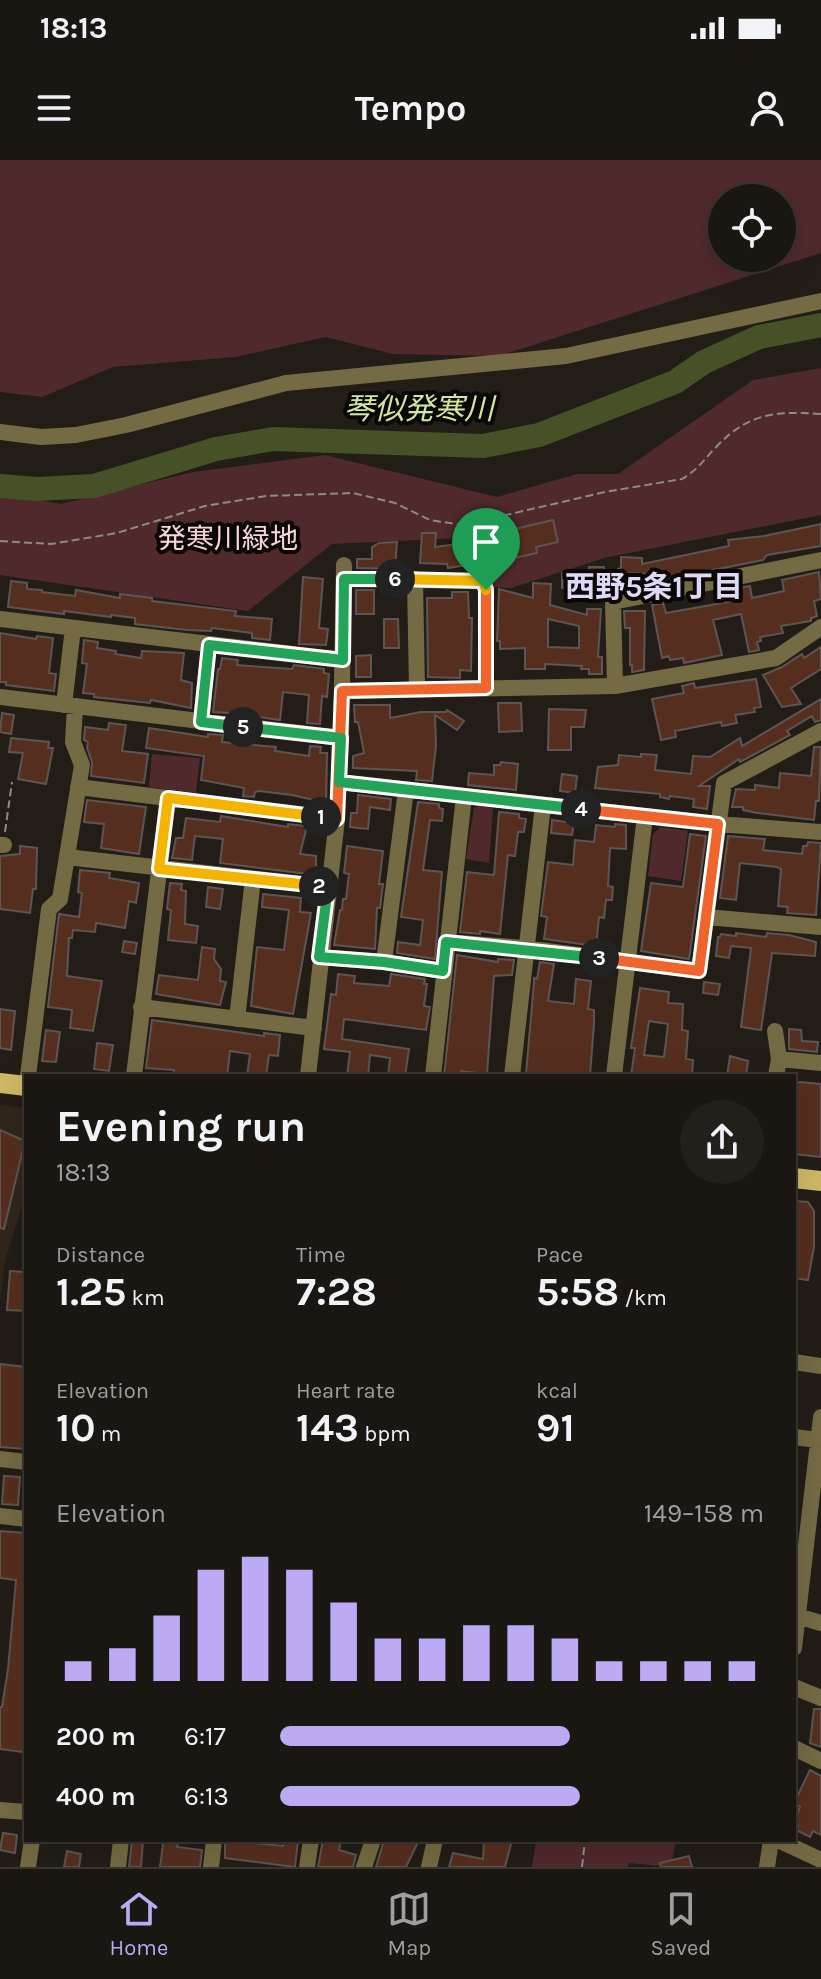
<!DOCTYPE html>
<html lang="en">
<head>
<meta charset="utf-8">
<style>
  :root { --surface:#1a1611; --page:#231f1a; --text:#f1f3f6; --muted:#9f9f9f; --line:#383531; --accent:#bcaaf5 }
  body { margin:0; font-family:Karla,"Noto Sans JP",sans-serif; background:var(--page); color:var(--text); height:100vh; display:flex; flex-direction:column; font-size:30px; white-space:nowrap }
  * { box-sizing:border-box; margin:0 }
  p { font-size:26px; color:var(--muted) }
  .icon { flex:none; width:44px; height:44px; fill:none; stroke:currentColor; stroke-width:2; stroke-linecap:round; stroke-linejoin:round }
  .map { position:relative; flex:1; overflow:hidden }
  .sheet { position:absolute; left:24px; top:914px; width:772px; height:768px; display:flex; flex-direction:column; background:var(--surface); border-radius:0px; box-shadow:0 8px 32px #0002,0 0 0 2px var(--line) }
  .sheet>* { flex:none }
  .fabs { position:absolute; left:708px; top:24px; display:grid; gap:16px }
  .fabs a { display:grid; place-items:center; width:88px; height:88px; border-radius:50%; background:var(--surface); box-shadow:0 8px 32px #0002,0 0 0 2px var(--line); font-size:40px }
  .pin { position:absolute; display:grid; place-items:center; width:68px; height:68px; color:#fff; margin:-82px -34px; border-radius:50% 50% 50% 0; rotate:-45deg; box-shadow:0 0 8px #0007 }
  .pin .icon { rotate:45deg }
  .km { position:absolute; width:40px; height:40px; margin:-20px; border-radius:50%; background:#222; color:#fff; font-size:22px; line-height:40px; text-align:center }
  .round { display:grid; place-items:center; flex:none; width:84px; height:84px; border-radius:42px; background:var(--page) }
  .summary { display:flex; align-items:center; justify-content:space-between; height:136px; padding:0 32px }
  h1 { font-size:44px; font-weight:700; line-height:60px }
  .stats { display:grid; grid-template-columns:repeat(3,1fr); gap:12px; height:136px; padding:8px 32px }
  .stats div { display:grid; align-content:center }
  .stats b { font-size:40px; font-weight:700 }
  .stats small { font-size:22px; font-weight:400 }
  .stats p { font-size:22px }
  .chart { height:224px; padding:16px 32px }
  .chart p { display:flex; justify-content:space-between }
  .chart svg { width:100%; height:144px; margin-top:8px; stroke:var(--accent); stroke-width:6 }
  ul { padding:0 32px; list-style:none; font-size:26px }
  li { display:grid; grid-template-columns:128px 96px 1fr; align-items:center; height:60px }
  li i { height:20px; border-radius:10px; background:var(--accent) }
  .status { display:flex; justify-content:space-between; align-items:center; height:56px; padding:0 40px; background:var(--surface); direction:ltr }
  .status svg { height:22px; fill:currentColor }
  header { display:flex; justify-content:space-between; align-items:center; height:104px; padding:0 32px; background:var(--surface); font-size:36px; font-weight:700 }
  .tab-bar { display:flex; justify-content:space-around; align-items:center; height:112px; border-top:2px solid var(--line); background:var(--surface); font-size:22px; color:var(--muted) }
  .tab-bar a { display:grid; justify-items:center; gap:4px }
  .tab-bar .selected { color:var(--accent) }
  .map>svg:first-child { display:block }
  .built { fill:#30261c }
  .green { fill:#50292c; fill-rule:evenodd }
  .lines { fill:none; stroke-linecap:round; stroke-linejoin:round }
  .river { stroke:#475128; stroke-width:24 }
  .building { fill:#562e1f; stroke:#5e5552; stroke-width:2; fill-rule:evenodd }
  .path { stroke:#8e8a85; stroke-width:2; stroke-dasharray:8 4; stroke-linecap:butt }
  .minor { stroke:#746a44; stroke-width:16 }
  .major { stroke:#ceb765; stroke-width:20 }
  .split-1-casing { stroke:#fff; stroke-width:16 }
  .split-2-casing { stroke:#fff; stroke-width:16 }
  .split-3-casing { stroke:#fff; stroke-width:16 }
  .split-4-casing { stroke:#fff; stroke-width:16 }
  .split-5-casing { stroke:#fff; stroke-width:16 }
  .split-6-casing { stroke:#fff; stroke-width:16 }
  .split-7-casing { stroke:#fff; stroke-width:16 }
  .split-1 { stroke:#f0652b; stroke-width:10 }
  .split-2 { stroke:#f5b400; stroke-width:10 }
  .split-3 { stroke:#22a559; stroke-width:10 }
  .split-4 { stroke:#f0652b; stroke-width:10 }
  .split-5 { stroke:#22a559; stroke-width:10 }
  .split-6 { stroke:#22a559; stroke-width:10 }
  .split-7 { stroke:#f5b400; stroke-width:10 }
  .labels { text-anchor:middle; stroke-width:8; stroke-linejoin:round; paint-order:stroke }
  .park-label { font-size:28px; fill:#f8d6d8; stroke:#0a0706 }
  .water-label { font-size:30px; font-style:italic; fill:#d3e69f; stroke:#0a0706 }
  .neighbourhood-label { font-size:30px; font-weight:bold; fill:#dfd9f6; stroke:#0a0706 }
</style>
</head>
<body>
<div class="status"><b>18:13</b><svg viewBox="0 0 49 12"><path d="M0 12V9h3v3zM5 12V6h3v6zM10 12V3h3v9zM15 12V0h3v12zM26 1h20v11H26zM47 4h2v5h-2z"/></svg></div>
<header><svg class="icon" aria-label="menu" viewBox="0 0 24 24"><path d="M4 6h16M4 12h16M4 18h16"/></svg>Tempo<svg class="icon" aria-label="person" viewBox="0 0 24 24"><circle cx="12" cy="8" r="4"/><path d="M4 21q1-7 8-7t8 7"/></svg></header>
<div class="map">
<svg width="821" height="1707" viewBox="0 0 821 1707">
  <rect width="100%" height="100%" fill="#221d17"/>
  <path class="built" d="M0,945L26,948V1032L5,1101L0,1143Z"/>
  <path class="green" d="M0,0H821V93L499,196L393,194L326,177L235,197L113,207L42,237L0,232ZM722,38H782V98H722Z
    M821,208V355L604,398L511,428L493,427L462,378L332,384L248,451L0,415V333L61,344L193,312L325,295L497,337L577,314H618L753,220Z
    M152,594L200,598L196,633L149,627Z
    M480,646L493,648L489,703L466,699L474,648Z
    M661,667L688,671L681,721L648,716L653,674Z
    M536,1680H676L671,1707L629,1703L628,1707H532Z"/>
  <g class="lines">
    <path class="river" d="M0,326L37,329L94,326L216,289L273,279L483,286L539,275L675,222L704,202L759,177L821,165"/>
  </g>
  <path class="building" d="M553,360L558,382L536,387L537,393L504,400L498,373Z
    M821,364V386L767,395L763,400L652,422L650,414L618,413V409L621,408V397L642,398V404L729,386L728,380L764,376Z
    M422,373H436L435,387L457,384L461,406L448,408L447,404L420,403Z
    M397,382L395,409L357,408V399H372V387L379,383Z
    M589,407H604V428H562V413H589Z
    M819,412L821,439L814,441L817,456L811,458V461L781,466L783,473L760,477L761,481L757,482L759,490L749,492L741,454L713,460L722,495L684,503L683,498L670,500L669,496L662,498L652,445L663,443L666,453L711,445L741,439L740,428L750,426L752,438L784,431L782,420Z
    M303,417L323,419L319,468L328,469L326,485L299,484Z
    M11,421L27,423V429L42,430V432L75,436L76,430L120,438V434L152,438V441L236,451L235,456L272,459L270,480L252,478V473L212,468L211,471L187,470L135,464V458L111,455V457L64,451V454L8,447Z
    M533,423L551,424L550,445L587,455V449H601L598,497H602V514H589V509H581L582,506L545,504V509H525V488L500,489V481H497L499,429L533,438ZM548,459L579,466V488L548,487Z
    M356,430H374V454H356Z
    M452,432H468L469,458H472L471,511L460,510V518L428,517L427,438H452Z
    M624,451H645L644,510L632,512V505H630V468H625Z
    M384,459H398L399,488H384Z
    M0,473L36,479L37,476L53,478L49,513L56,514L54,531L6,525V522H0Z
    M84,480L98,482L97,488L116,491L115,494L141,498L142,491L184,493L181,520L192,523L191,548L151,540L150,543L94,537V534L83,533L87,504L82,503Z
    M821,487V509L791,528L801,544L782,547L763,515L782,507L802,494L804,498Z
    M371,495V517H356V496Z
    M222,498L238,500L237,505L263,507L292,509L294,505L324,509V513L329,514L327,537L322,536L320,564L307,563L309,535L283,532L280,560L258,557V555L213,552L218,509H220Z
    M756,519L761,547L754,548L755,552L735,555L737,563L722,566L721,562L675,571L676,577L661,580L652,539L684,533L682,526L694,523L695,528Z
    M821,539V560L815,562L812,556L787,571L790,575L740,602L739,599L699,626H710L707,649L693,647L694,639L670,636L669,639L660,637V634L595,628L598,607L618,605L619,595L641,597V594L657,595L655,610L691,614L693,596L710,597L740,578L742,586Z
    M498,543H521L522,571L499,572Z
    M354,545H390V558L421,552H446L447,550L464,561L457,570L435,555L436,586L432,621L416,620L417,611L353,608V596L364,593L358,562H355Z
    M549,549L586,550L584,567H571V590H548Z
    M2,553L14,555L11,574L0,572Z
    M109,563L126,565L122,591L148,594L144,623L91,616L92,602L87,588L88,582L84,580L85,567L108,570Z
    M149,568L208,577V574L223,575L222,582L276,587L275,591L309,596L310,586L321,587L320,593H327L326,646L314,644V640L292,635L259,631L255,632L254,637L243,636L244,628L201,620L204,596L146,588Z
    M11,578L49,582L48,588H53L46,624L18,619L23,593L9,592Z
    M814,587H821L819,641H816L814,660L757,653L743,650V647H732L736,629L755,630V625L779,628L780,613L811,616Z
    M501,602L518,604L516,630L468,625L469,613L494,615V605H500Z
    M562,614L577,616L575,633L560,631Z
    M358,635L391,639L390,650L370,647L368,669L350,667L351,653H357Z
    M87,640L146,647L139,694L101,688L104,664L84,662Z
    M418,642L439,644V648L443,649L442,661L430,660L423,710L442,712L435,799L397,793L398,782L420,785L423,760L401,757Z
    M499,652L519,654V658L526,659L524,672H518L515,696L508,695L500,774L480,771V774L460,772L467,712L494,715Z
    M221,656L288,667V664L307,666L300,694L316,696V715L220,703L223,679L195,676L192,700L172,698L176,678H183L186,658L220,662Z
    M552,660L574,663L572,675L551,673Z
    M615,664L626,665V689L610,688L608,726L613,727L612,740H606L604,758L599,757L596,786L544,779L547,757L541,756L548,702L573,705L575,680L594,682L596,665L615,667Z
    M690,674L706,676L689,799L641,791L651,723L683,727Z
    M728,676L765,679L763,690L802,694L803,686H807L808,682L821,683L816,755L787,753L788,747L778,746L781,709L777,707L740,703L736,740L720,738Z
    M20,686L37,688L36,729H33L30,753L0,749V696L20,694Z
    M347,686L383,691L379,724H383L380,748H377L375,789L334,785L340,750H342L343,739H346L349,714L344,713Z
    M80,710L110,713L109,718L139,723L136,743L129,741L125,768L96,763L95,772L73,770L72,778H69L67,816L102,821L93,871L70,868L72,850L48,847L59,754L79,757L82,733L78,732Z
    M170,723L182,724L181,730L186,731L185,764L198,766L196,783L168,780L171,750L167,749Z
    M208,727L223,729L220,749L206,747Z
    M263,734L301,738L300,752L311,753L293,854L251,846L257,787L284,790L289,750L262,747Z
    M736,773L766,777L767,773L789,775L816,782L815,796L772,793L761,870L741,867L751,788L731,786L729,798L716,796L718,777H720L721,774L736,776Z
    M124,781L137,783L135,794L122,792Z
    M202,787L215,789L214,799L221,809L220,821L226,822L220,845L156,834L159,815L198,820Z
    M457,795L498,802V799L514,800L512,815L494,816L487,914L461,911V916H444Z
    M540,802L554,804L548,841L574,844L576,819L591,821L588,849L594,850V863L590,916L526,914L534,822V818L537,819Z
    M338,814L355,816L354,823L389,826L391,814L425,819L424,824H427L424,846L430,847L426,870L344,859L342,879L409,889L405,916H388L390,898L370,895L368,916H347L350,892L324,889L331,834L336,835Z
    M704,822L720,824L718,835L703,833Z
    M640,828L669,832L668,843L683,844L682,870L688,871L686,899L693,900L692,916H631L635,888H631ZM649,861L668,864L664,897L644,895Z
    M0,849L15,851L11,890L0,888Z
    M152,860L264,876V873L280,875L278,896L269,895L266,916H247L250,894L230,891L227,916L189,913L188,916H173L174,910L146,908Z
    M789,869L801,870L802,881L818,882L817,892L789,889Z
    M46,870L60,872L56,902L42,901Z
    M97,883L113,885L109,911L94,909Z
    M730,896L748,901L746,916H727Z
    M800,922L821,924V997L794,994V923Z
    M0,970L25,981L4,1069L0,1068Z
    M795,1041L808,1042L814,1051V1087L808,1120L794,1118Z
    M10,1111L24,1112L26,1151L7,1150Z
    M0,1204L26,1207V1289L0,1287Z
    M4,1316L20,1317L18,1345L2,1344Z
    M0,1371L26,1373L24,1515L26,1516V1568L22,1592L0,1589V1547H2L8,1509L16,1420L0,1418Z
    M814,1549H821V1587L810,1583Z
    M810,1610L821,1616V1675L813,1671L810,1677L796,1670L798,1665L794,1663L800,1647L794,1643Z
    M3,1673L17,1675L15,1693L0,1690Z
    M132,1680L143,1681L141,1707H129Z
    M225,1680L283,1686L284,1680H298L295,1707L225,1698Z
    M323,1680H341L339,1690L356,1695L353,1707H318Z
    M384,1680H419L406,1707H376Z
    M484,1680H512L505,1707H449L453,1693L483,1699Z
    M166,1682L178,1683L177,1687L202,1690L200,1707H160L163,1684Z
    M67,1691L81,1694L79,1707H64Z
    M689,1696L692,1707H661L660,1703Z"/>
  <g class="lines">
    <path class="path" d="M0,381L51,384L117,373L205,346L266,336L353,333L395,343L430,360L463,365L605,332L682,319C698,310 706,297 718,285C750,252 778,251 821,254
      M5,672L12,622
      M582,1707L585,1680"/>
    <path class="minor" d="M0,272L41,277L76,275L126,265L286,223L566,196L821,141
      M344,419L483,421L486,430V528
      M415,419L417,530
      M0,459L343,500
      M615,526L613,442L821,400
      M342,531L615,526L776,498L821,467
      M0,537L341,578
      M64,545L73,468
      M201,562L209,485
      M339,622L718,664L821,672
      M78,627L337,659
      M0,685H4
      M67,697L328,727
      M706,757L821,767
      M446,782L525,788L699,811L724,623L821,571
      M319,797L384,802L443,811
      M384,802L406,630
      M141,847L314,868
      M237,859L253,719
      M775,871L779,899L776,916
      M779,899L821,903
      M28,916L49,749L60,739L82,605L73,582L75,547
      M134,916L168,638
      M308,916L337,659L341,578L344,405
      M433,916L464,636
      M512,916L543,645
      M614,916L645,656
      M794,1202L821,1206
      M794,1277L818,1280
      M0,1299L26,1302
      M0,1356L26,1359
      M794,1455L821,1463
      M794,1488L821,1257
      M794,1527L821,1538
      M794,1588L821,1601
      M0,1650L26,1652
      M778,1680L821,1700
      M28,1707L32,1680
      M118,1707L121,1680
      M211,1707L214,1680
      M307,1707L311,1680
      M364,1707L373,1680
      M429,1707L435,1680
      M767,1707L771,1680"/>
    <path class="major" d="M0,923L26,926
      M794,1018L821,1021"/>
  </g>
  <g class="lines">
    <defs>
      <path id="split-1" d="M321,657L337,659L342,531L486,528V430"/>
      <path id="split-2" d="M319,726L159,709L168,638L321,657"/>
      <path id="split-3" d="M319,726L328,727L319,797L384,802L443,811L446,782L599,798"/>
      <path id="split-4" d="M581,649L718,664L699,811L599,798"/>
      <path id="split-5" d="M243,567L341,578L339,622L581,649"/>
      <path id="split-6" d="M243,567L201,562L209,485L343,500L344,419H395"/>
      <path id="split-7" d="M395,419L483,421L486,430"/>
    </defs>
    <use href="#split-1" class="split-1-casing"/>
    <use href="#split-2" class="split-2-casing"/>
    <use href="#split-3" class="split-3-casing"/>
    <use href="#split-4" class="split-4-casing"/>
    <use href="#split-5" class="split-5-casing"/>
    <use href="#split-6" class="split-6-casing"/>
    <use href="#split-7" class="split-7-casing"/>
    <use href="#split-1" class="split-1"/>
    <use href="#split-2" class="split-2"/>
    <use href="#split-3" class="split-3"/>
    <use href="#split-4" class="split-4"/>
    <use href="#split-5" class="split-5"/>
    <use href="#split-6" class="split-6"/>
    <use href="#split-7" class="split-7"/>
  </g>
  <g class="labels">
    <g class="park-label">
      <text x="228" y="388">発寒川緑地</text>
    </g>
    <g class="water-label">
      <text x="419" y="259">琴似発寒川</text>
    </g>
    <g class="neighbourhood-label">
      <text x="654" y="437">西野5条1丁目</text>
    </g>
  </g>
</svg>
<div class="fabs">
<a><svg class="icon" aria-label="locate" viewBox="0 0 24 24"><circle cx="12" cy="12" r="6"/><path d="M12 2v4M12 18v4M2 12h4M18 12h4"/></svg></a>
</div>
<div class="pin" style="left:486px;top:430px;background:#1e9e55"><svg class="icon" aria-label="arrive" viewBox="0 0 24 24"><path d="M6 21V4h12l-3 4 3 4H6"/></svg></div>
<b class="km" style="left:321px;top:657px">1</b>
<b class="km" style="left:319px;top:726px">2</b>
<b class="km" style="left:599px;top:798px">3</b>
<b class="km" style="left:581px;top:649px">4</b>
<b class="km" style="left:243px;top:567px">5</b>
<b class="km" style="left:395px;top:419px">6</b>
<section class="sheet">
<div class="summary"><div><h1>Evening run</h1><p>18:13</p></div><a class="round"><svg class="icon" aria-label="share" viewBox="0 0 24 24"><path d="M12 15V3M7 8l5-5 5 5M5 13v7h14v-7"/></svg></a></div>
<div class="stats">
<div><p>Distance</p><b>1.25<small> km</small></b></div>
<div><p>Time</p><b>7:28</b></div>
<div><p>Pace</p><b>5:58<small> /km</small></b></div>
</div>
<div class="stats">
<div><p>Elevation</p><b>10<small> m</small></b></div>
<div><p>Heart rate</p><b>143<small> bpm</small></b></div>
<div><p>kcal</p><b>91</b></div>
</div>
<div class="chart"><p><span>Elevation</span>149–158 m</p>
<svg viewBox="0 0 160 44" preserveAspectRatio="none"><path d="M5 44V38M15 44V34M25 44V24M35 44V10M45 44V6M55 44V10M65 44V20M75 44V31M85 44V31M95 44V27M105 44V27M115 44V31M125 44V38M135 44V38M145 44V38M155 44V38"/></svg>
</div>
<ul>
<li><b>200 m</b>6:17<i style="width:60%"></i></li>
<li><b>400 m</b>6:13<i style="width:62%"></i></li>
</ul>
</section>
</div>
<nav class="tab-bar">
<a class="selected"><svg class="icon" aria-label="home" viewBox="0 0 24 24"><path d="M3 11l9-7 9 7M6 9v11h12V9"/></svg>Home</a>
<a><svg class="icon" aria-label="map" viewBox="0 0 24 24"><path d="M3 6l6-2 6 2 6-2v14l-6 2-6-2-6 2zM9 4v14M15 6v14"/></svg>Map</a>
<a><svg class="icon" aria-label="saved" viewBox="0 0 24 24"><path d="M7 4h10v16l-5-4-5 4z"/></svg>Saved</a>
</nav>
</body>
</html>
